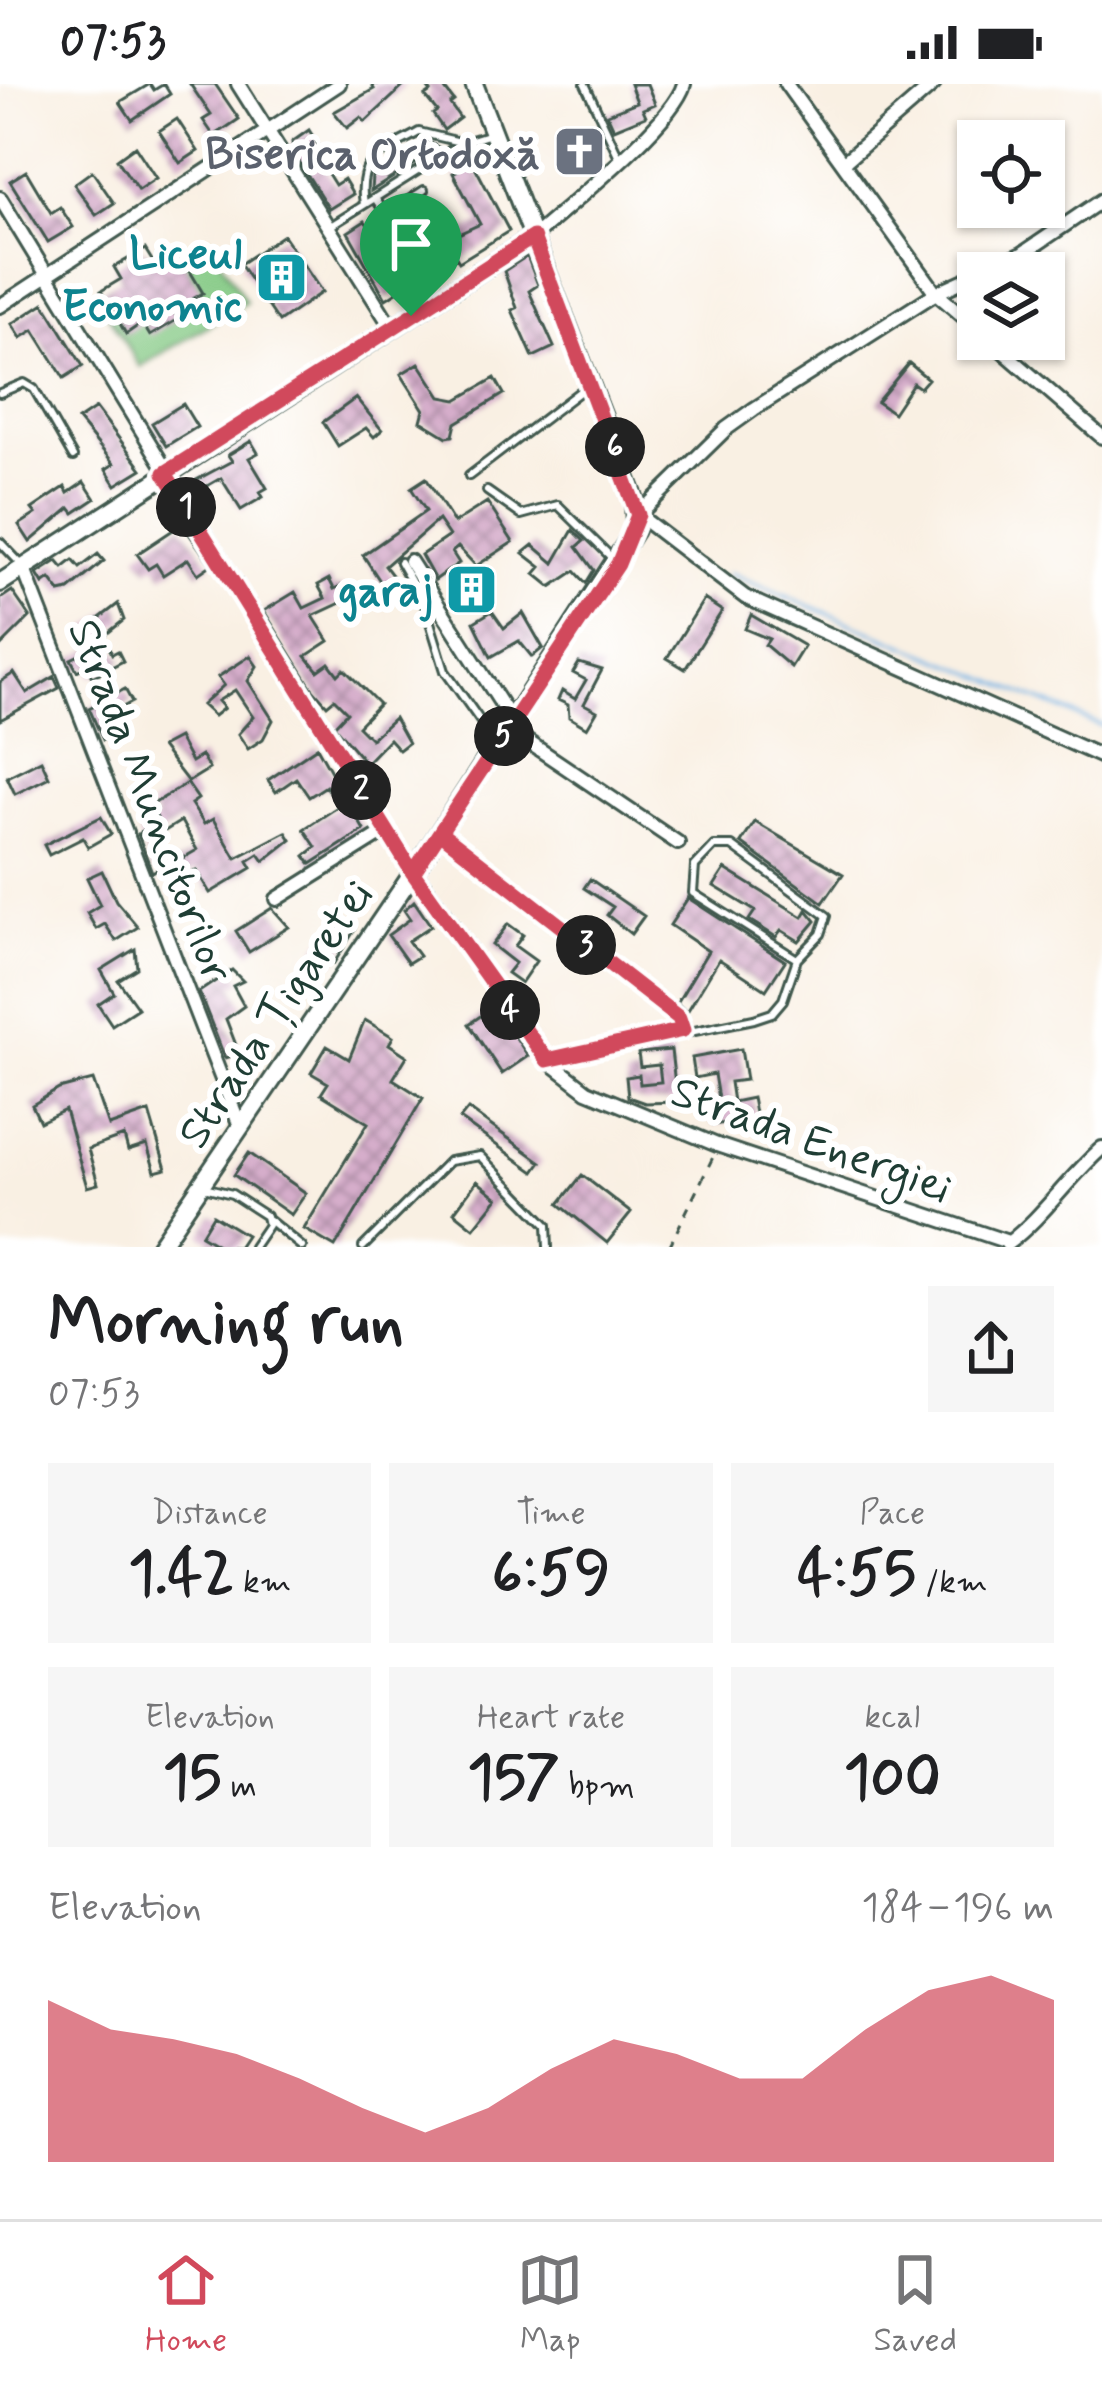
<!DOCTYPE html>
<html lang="en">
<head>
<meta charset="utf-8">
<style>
  :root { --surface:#fff; --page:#f6f6f6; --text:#202124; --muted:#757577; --line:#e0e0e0; --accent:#d1495b }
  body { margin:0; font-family:Mynerve,sans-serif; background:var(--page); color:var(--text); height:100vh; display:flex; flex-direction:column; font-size:45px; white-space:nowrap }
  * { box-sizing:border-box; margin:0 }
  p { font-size:39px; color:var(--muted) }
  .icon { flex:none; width:66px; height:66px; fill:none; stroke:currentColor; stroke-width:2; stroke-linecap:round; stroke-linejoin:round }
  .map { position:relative; height:1163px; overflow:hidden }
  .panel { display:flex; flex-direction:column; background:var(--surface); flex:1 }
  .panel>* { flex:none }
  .tools { position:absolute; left:957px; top:36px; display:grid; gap:24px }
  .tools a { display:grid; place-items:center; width:108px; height:108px; border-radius:0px; background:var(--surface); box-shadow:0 3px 9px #0004; font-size:60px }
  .pin { position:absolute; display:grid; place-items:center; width:102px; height:102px; color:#fff; margin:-123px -51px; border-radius:50% 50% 50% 0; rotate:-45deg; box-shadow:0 0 12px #0007 }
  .pin .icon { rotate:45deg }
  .km { position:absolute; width:60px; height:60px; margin:-30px; border-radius:50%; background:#222; color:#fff; font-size:33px; line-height:60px; text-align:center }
  .round { display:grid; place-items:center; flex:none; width:126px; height:126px; border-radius:0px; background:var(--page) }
  .overview { display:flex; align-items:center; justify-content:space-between; height:204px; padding:0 48px }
  h1 { font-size:66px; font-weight:700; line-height:90px }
  .stats { display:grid; grid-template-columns:repeat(3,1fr); gap:18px; height:204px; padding:12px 48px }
  .stats div { display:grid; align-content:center; border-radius:0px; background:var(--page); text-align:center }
  .stats b { font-size:60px; font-weight:700 }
  .stats small { font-size:33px; font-weight:400 }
  .stats p { font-size:33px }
  .chart { height:336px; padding:24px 48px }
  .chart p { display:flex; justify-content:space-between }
  .chart svg { width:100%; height:216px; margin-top:12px; fill:var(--accent); opacity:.7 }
  .status { display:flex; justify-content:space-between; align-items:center; height:84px; padding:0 60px; background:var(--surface); direction:ltr }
  .status svg { height:33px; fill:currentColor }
  .tabs { display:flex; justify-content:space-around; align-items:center; height:168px; border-top:3px solid var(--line); background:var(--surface); font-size:33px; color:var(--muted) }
  .tabs a { display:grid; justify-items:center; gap:6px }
  .tabs .active { color:var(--accent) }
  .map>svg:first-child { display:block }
  .garden { fill:#84c984; stroke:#52835c; stroke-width:3 }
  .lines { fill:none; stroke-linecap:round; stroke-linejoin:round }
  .stream { stroke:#6fb3e5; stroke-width:3 }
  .building { fill:url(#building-cross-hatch) }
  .service-casing { stroke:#40584e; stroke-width:12 }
  .minor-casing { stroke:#40584e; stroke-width:18 }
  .secondary-casing { stroke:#40584e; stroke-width:22 }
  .path { stroke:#40584e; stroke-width:3; stroke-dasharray:9 9; stroke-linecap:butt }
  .service { stroke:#fff; stroke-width:6 }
  .minor { stroke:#fff; stroke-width:12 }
  .secondary { stroke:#fff; stroke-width:16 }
  .route-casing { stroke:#fff; stroke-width:24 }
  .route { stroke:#d1495b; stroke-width:15 }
  .labels { text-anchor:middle; stroke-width:12; stroke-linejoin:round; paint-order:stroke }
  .worship-label { font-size:45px; font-weight:bold; fill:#5b616d; stroke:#fff; text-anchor:end }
  .culture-label { font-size:45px; font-weight:bold; fill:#0d838f; stroke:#fff; text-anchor:end }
  .street-label { font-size:45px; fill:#1f3d34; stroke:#fff }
</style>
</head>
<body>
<div class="status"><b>07:53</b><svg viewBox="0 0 49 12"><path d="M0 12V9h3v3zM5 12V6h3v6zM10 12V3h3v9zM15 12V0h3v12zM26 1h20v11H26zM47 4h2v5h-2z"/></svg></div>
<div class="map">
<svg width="1102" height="1163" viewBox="0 0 1102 1163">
  <defs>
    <pattern id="building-cross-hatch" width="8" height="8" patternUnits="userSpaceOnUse" patternTransform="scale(3)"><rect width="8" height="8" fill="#d6adcb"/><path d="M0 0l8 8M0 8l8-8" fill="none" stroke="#ad8ea6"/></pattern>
  </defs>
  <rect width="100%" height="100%" fill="#fff"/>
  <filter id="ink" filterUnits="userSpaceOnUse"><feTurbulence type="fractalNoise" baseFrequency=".00833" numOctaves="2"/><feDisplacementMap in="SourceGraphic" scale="24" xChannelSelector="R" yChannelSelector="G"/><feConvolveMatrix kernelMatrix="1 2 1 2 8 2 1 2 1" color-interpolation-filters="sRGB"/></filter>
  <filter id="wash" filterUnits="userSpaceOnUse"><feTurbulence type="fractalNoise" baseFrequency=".004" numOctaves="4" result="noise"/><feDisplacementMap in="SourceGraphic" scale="48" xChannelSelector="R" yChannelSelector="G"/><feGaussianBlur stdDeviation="2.7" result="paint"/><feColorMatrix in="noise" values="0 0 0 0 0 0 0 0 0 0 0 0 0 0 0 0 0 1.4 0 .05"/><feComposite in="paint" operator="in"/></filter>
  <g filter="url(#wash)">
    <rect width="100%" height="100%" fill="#f9f0e3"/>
    <path class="garden" d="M207,154L246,218L140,283L101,219Z"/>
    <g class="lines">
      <path class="stream" d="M729,489L1102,642"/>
    </g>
    <g id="blocks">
      <path class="building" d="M150,0L154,6L164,0L170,10L132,36L120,18Z
        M190,0H215L239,35L214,52L203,36L211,31Z
        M371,0H406L365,38L361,33L347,44L334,28L374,5Z
        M425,0H441L454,17L450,20L460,34L444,46L433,30L437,27L425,12L431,8Z
        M630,0H647L655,20L643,25L646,32L614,45L607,30L637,18Z
        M177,35L198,67L180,79L159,47Z
        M309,46L321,65L315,69L335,101L344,95L353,110L329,125L293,68L292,58Z
        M429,58L440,64L371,107L372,93Z
        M135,62L156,94L138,106L117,75Z
        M472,77L509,147L459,178L456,173L446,179L435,161L480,140L453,89Z
        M26,87L51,129L60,123L73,143L48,158L10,97Z
        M92,87L114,119L96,131L74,100Z
        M365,137L377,154L371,158L390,189L400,182L411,199L386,215L348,148Z
        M283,151L322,208L279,238L240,180Z
        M145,165L153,178L170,168L175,176L181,172L203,209L173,226L178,235L150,252L142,239L126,250L101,207L121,195L114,183Z
        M527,172L538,201L529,207L554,263L533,273L512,226L517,224L504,187Z
        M44,219L83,282L64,294L34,246L21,254L12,240Z
        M419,279L441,313L457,316L495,294L504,310L456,339L453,352L447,353L421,337L424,326L401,290Z
        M909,279L928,295L920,304L913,299L893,329L877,318Z
        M356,314L382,346L374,353L366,344L338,362L323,338Z
        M183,320L197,343L166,362L152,339Z
        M96,324L142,385L116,401L106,385L114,380L78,336Z
        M251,357L258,369L249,374L267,404L260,408L263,413L241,426L221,394L193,410L187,401L232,377L228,371Z
        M426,394L454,439L487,418L513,458L476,482L458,463L452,468L459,479L435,496L421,471L449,452L438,436L385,482L395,495L384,503L363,471L426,427L411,404Z
        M84,398L95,415L74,429L70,424L30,458L19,441L36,430L32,425L65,403L68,409Z
        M182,440L211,481L198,490L188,475L163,491L156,480L148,485L137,470Z
        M573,446L584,457L577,463L594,486L586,499L575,487L551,503L535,490L541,483L523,469L533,461L554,479Z
        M98,470L104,477L69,506L60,508L50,495L43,500L37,490L57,477L63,484L73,476L80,484Z
        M329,495L334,505L341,502L347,516L313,532L329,557L306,572L318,587L329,579L338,591L344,585L379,620L358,642L371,655L394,634L408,659L399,666L389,655L366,679L334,642L347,628L334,615L327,621L312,604L264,527L295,508L304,524L325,514L318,501Z
        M12,507L30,533L0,563V515Z
        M704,515L722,527L685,585L667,574Z
        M118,520L124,536L104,552L112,570L118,567L123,577L92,593L86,582L77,587L71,575L96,563L83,547Z
        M492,527L504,544L523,529L543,564L532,573L519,557L491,573L474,538Z
        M751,531L804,562L791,583L765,561L769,555L745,545Z
        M250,572L257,582L248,597L273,636L263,655L248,665L238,650L253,633L235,606L218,617L224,624L214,632L202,621L224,601L218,593Z
        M579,579L602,586L584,620L597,627L587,644L569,633L568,621L558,616L562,607L575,615L586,596L573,589Z
        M14,589L27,609L54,593L59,604L0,636V598Z
        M125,605L132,618L110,630L119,647L103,656L89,624Z
        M178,654L191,678L201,672L209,685L188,698L161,663Z
        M317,663L364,746L311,780L305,772L316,763L304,745L339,722L326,702L309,713L296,694L276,708L268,696Z
        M41,676L49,693L15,710L7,693Z
        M187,699L198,715L191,720L204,740L213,735L236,774L286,748L291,756L264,777L259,770L248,777L252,784L210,809L196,786L173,800L164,785L197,766L181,737L152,755L165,781L152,788L138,750L157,734L150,722Z
        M101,733L111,750L88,763L83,754L49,771L44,761Z
        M755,738L843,790L823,819L741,759Z
        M725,785L803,833L807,826L816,837L799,857L781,846L776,853L749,836L755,827L714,802Z
        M102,787L116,817L138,843L116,857L105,840L96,845L87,829L100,821L87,794Z
        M590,795L644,832L631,850L607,831L613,823L584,804Z
        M688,814L785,877L766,906L719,875L687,928L677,919L708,867L670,841Z
        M414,817L431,842L408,857L419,872L408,879L388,851L410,835L404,826Z
        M272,824L289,843L249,868L236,847Z
        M340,837L356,844L334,879L316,863L327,851L331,856Z
        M508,840L523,851L515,862L536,877L521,899L507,889L515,879L492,861Z
        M135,865L137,884L118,896L138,924L112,941L98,920L114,909L101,886Z
        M232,886L243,897L233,902L244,922L226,935L236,961L231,964L234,971L225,974L199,908Z
        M495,922L528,972L502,990L469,940Z
        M365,936L393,953L389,960L407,972L393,995L423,1014L335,1163L304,1145L368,1039L321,1010L328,999L311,989L327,962L349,975Z
        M741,965L746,996L730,998L733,1018L752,1014L756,1034L713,1041L710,1023L719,1021L714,990L695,994L692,974Z
        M671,966L677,1018L645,1019L628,1013L626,993L639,991L640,1000L661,998L659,981L640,983L638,969Z
        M93,996L109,1042L149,1028L166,1085L155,1088L147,1061L128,1067L124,1052L88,1065L98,1100L87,1103L65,1026L40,1038L32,1021L59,1005Z
        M468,1025L541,1078L534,1088L460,1035Z
        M249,1069L306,1109L291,1131L234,1091Z
        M582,1091L631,1129L607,1159L559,1120Z
        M477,1097L498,1114L474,1144L454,1128Z
        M213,1131L246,1151L238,1163H221L201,1151Z"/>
    </g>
  </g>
  <g filter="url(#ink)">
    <use href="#blocks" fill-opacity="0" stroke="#40584e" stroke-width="3"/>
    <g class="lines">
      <defs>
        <path id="service" d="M585,0L619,73
          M375,114L398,149L437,126
          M364,120C356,72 383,69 419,48L460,58
          M385,131L424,106
          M329,143L462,59L491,50
          M0,309L24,299L34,305L73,373
          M469,392L587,302
          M487,407L521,431L558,421L612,474
          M0,458L21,480
          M400,478L425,522L445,587L495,658
          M551,976L754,935L772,929L783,916L797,875L821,850L827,832L732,762H714L695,782L693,809L797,875
          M204,1103L232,1110L266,1132L268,1141L253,1163
          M269,1136L302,1163
          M363,1163L449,1077L480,1072L547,1141L548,1163"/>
        <path id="minor" d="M238,0L392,244
          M786,0L936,209L978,245
          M843,79L934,0
          M0,114L386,747L547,976L587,1007L717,1061L1008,1158
          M1102,116L1022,170L936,209L754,325L726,345L638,431L745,513L1102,673
          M533,153C567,123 673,39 684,0
          M0,222L339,0
          M989,255L1102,353
          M410,477L513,638
          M23,483L240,1042
          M509,645L678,759
          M440,748L679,934L683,946
          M277,815L386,747
          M1007,1160C1043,1133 1068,1094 1102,1064"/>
        <path id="secondary" d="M0,499L533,153
          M159,1163L413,789L635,446L634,413L474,0"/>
      </defs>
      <use href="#service" class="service-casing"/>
      <use href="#minor" class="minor-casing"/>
      <use href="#secondary" class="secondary-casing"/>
      <path class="path" d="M669,1163L713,1073"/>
      <use href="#service" class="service"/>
      <use href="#minor" class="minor"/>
      <use href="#secondary" class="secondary"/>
    </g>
  </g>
  <g class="lines" filter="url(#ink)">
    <defs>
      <path id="route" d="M411,232L165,389L413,789L440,748L679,934L683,946L547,976L413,789L440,748L618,480L638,431L533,153L411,232"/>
    </defs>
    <use href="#route" class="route-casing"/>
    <use href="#route" class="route"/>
  </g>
  <defs>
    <symbol id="church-square" viewBox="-11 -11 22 22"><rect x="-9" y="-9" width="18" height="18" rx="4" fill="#6b7280" stroke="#fff"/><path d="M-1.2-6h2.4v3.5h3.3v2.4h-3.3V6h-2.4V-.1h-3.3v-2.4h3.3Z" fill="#fff"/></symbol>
    <symbol id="building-square" viewBox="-11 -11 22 22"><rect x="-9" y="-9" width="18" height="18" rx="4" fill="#0f9aa8" stroke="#fff"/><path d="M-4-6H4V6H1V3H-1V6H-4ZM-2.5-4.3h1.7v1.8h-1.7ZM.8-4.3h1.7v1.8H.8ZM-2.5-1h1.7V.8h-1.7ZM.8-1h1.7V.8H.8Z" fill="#fff"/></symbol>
  </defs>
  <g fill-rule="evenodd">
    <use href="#church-square" x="550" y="38" width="59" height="59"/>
    <use href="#building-square" x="252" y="164" width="59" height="59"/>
    <use href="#building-square" x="442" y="476" width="59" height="59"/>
  </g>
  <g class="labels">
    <g class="worship-label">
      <text x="540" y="84">Biserica Ortodoxă</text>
    </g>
    <g class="culture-label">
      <text x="242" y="184">Liceul<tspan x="242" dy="52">Economic</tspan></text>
      <text x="433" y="521">garaj</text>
    </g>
    <g class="street-label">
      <text transform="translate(152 716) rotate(69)" y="16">Strada Muncitorilor</text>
      <text transform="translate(274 929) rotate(-56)" y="16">Strada Țigaretei</text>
      <text transform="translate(812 1054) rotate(20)" y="16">Strada Energiei</text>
    </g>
  </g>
</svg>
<div class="tools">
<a><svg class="icon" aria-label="locate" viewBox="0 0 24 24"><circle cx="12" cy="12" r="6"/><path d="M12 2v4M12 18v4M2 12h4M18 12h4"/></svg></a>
<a><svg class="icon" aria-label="layers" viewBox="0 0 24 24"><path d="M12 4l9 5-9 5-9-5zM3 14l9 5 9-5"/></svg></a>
</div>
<div class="pin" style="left:411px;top:232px;background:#1e9e55"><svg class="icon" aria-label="arrive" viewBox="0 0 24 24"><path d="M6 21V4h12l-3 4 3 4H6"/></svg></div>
<b class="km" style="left:186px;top:423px">1</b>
<b class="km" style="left:361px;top:706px">2</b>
<b class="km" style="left:586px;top:861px">3</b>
<b class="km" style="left:510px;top:926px">4</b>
<b class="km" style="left:504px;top:652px">5</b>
<b class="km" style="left:615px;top:363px">6</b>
</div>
<section class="panel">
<div class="overview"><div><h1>Morning run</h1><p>07:53</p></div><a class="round"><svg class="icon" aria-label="share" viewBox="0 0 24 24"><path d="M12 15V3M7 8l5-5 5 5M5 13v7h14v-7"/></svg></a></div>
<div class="stats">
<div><p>Distance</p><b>1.42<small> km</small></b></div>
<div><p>Time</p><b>6:59</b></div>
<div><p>Pace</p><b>4:55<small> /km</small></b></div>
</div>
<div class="stats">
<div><p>Elevation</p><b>15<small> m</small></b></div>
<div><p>Heart rate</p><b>157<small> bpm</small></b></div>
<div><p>kcal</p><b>100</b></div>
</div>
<div class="chart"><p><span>Elevation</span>184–196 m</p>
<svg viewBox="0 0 160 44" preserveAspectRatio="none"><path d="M0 44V11L10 17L20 19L30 22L40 27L50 33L60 38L70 33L80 25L90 19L100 22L110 27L120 27L130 17L140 9L150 6L160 11V44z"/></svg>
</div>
</section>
<nav class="tabs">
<a class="active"><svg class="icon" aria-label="home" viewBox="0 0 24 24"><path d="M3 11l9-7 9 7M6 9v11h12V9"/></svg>Home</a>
<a><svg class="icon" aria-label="map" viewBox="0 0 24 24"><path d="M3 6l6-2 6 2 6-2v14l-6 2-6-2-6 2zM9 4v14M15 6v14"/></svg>Map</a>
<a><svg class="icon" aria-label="saved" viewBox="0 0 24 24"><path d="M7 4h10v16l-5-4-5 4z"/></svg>Saved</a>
</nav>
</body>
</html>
